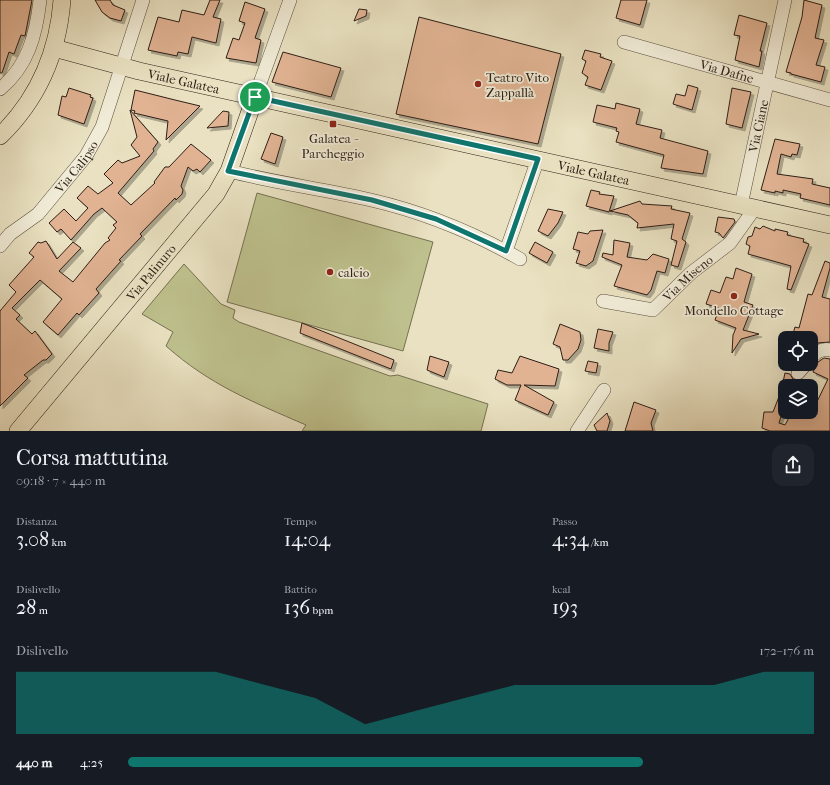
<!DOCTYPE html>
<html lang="it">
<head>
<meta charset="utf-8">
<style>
  :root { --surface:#171b24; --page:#20242c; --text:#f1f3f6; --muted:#9ea1a6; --accent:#0f766e }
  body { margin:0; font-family:"IM FELL French Canon",serif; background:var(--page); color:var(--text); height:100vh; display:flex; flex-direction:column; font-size:15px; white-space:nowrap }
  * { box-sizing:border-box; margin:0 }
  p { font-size:13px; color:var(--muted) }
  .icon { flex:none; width:22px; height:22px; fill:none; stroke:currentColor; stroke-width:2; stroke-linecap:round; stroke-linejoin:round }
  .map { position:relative; height:431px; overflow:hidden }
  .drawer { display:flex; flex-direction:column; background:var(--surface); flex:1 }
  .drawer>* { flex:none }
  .buttons { position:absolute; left:778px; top:331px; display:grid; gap:8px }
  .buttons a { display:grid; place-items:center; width:40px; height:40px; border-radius:8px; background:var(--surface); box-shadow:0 4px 16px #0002; font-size:20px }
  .pin { position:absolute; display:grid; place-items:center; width:34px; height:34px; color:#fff; margin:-17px; border:2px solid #fff; border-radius:50%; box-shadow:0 1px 4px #0007 }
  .round { display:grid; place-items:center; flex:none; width:42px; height:42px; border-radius:12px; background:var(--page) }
  .summary { display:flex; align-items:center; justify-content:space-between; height:68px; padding:0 16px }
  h1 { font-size:22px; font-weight:600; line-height:30px }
  .metrics { display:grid; grid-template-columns:repeat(3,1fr); gap:6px; height:68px; padding:4px 16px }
  .metrics div { display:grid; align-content:center }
  .metrics b { font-size:20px; font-weight:600 }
  .metrics small { font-size:11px; font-weight:400 }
  .metrics p { font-size:11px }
  .chart { height:112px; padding:8px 16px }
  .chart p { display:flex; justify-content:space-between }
  .chart svg { width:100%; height:72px; margin-top:4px; fill:var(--accent); opacity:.7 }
  ul { padding:0 16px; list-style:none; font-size:13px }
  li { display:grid; grid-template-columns:64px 48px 1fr; align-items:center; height:30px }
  li i { height:10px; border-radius:5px; background:var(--accent) }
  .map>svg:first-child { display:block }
  .green { fill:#bec18d; stroke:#767052 }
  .building { fill:#e1b393; stroke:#2d1e16; filter:url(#shadow) }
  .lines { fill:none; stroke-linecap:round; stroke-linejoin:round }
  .minor-casing { stroke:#5c4f41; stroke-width:14 }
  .major-casing { stroke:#2d1e16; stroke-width:18 }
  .minor { stroke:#f1ecd7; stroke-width:13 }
  .major { stroke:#e9e1c1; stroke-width:17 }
  .route-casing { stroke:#fff; stroke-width:8 }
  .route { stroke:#0f766e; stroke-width:5 }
  .poi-dot { fill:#8f2418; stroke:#f1ecd7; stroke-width:1.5 }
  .labels { text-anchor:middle; stroke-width:3.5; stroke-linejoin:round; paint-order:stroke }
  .street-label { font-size:13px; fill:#2d1e16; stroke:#f1ecd7 }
  .poi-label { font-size:13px; fill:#2d1e16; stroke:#f1ecd7; text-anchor:start }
</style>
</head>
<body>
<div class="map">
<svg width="830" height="431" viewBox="0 0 830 431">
  <defs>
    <filter id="shadow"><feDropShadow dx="3" dy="3" stdDeviation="0" flood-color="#0004"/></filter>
  </defs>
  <rect width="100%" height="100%" fill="#e9e1c1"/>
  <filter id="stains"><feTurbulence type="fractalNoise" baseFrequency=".005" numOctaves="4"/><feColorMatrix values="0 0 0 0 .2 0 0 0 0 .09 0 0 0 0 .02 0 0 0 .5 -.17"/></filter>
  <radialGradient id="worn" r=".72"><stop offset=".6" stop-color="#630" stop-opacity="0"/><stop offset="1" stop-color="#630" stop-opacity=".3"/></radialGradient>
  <path class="green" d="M257,193L433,242L403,351L227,302Z
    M184,264L221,304L235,310L233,318L239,322L390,376L398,375L488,404L481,431H302L306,425C253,402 210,385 166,346L173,332L142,314Z"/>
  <path class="building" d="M0,0H32L25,36L21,35L14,54L9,52L2,73H0Z
    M95,0H110L113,5L125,10L121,21L110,18L102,12Z
    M210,0H220L213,17L221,19L216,43L192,37L188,54L178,52L177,56L148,50L158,17L179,22L182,10L204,15Z
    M621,0H647L640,25L616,18Z
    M804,0L822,5L815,38L824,40L816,65L825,67L821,82L791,74V73L786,72L802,17Z
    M245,2L265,9L255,38L261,40L256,63L226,58L233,38L239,40L245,23L239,21Z
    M359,9L367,10L366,16L354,21Z
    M739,15L767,23L760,51H762L759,67L735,60L740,36L734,35Z
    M419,17L561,54L538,144L396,114Z
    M585,50L601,54L600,57L612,61L601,90L585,85L588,77L582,73L586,61L582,59Z
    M283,52L341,68L331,97L272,82Z
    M688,85L698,88L692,110L673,104L676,94L685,96Z
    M69,88L91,95L90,97L93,98L84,124L58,115L62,96L66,97Z
    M732,88L751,92L742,128L726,124Z
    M135,90L175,100L200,106L166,140L168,121L134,113L135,111L131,110Z
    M616,103L640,109L636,124L662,130L660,138L708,151L703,174L661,168L664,155L616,142L619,132L616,131L617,128L593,122L597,105L615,109Z
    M130,110L158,142L153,149L154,151L118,193L131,205L155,183L154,182L165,167H169L191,144L211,160L200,172L197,169L193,171L188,167L181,186L183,190L182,194L176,200L175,198L140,234L142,236L119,260L121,261L96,289L99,293L79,315L77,313L58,335L43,322L62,299L40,280L12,308L20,315L16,319L32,334L35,331L52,354L46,360H43L24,375L28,378L0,406V311L16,292L9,285L34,257L29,253L38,242L41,243L46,241L57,259L73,242L81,248L59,271L73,282L105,243L110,240L108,238L116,228L113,225L117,222L102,208L94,214L71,240L61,229L57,232L49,223L64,209L76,221L88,208L77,198L88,186L98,194L113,183L104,174L118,160L122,163L140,156L131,145L137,137Z
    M223,111L229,112L228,126L207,128Z
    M271,133L283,137L275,164L261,159Z
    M775,139L800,144L797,155L792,154L791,157L781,154L777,174L813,179L812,184L830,188V205L800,198L801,194L783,190V193L775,191V193L761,190Z
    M591,190L600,192L599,194L614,196L609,212L586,206Z
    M640,201L642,204L672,206L671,209L690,213L682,239L686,242L678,267L671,265L677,241L671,239L674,224L637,228L638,223L628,215L610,211Z
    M548,209L563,212L558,223L548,236L538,231Z
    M718,217L734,219L735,222L723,238L719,233L715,232Z
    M763,226L775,231V229L788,232L787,235L804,239L803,242L809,244L791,290L787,289L791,266L748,254L750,246L746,244L748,237L752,236L755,227L760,229Z
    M603,230L593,261L586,266L576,263L580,251L573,249L578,232L588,234L590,231Z
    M614,240L630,243L627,257L647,260L653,254L669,259L665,273L657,271L651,290L647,295L614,286L622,265L602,257L603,253L613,255Z
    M535,242L553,252L547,263L529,253Z
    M825,261L830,263V268L822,297L830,299V342L817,343H814L815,338L792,337L795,327L799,328L808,294L812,295Z
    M736,268L752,274L744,302L753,305L743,330L759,334L741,339L732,353L733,335L736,328L715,320L719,308L706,304L711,290L720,293L726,277L733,279Z
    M302,323L394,360L391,369L300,333Z
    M560,324L580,332L581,340L578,349L568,360H563L560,347L553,344Z
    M598,329L613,332L609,343V351L594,348Z
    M430,356L449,362L444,377L427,370Z
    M520,356L559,369L555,386L524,385L554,402L548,415L515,400L521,385H507L495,379L498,370L512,373Z
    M824,358L830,359V431H770L762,428L764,412H773L780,394L785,395V403L779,423L785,425L792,412H812L828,379L813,372L818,362Z
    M588,361L598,363L596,373L585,371Z
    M785,373L790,374L793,379L792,383L783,382Z
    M634,402L656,410L651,423L653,431H625Z
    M607,413L610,421L607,431H597L594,425Z"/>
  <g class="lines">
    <defs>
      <g id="minor">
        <path id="s1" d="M624,42L830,100"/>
        <path d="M0,89C28,66 36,35 40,0"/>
        <path d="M255,97L290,0"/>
        <path d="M229,171C276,183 324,189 371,200C423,212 474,233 520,259"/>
        <path id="s2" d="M741,205L785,0"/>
        <path id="s3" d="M0,246L10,234L38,214L86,156L102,127L143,0"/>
        <path d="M506,251L538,159"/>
        <path id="s4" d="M603,301L653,310L691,273L730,243L755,208"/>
        <path d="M811,358C816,352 822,348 830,350"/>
        <path d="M798,373L806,364"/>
        <path d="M577,431L604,390"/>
      </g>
      <g id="major">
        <path id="s5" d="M54,48L139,71L830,225"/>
        <path d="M0,136C38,99 58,53 62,0"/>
        <path id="s6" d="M18,431L216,194L229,171L255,97"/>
      </g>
    </defs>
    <use href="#minor" class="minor-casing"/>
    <use href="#major" class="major-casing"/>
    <use href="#minor" class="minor"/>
    <use href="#major" class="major"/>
  </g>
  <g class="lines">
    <defs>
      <path id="route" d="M255,97L538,159L506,251L436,219L372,200L228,171Z"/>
    </defs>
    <use href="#route" class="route-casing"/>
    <use href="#route" class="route"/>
  </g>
  <g class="poi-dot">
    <circle cx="478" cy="84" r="4"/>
    <rect x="329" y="120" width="8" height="8" rx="2"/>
    <circle cx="330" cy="272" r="4"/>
    <circle cx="734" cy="296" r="4"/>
  </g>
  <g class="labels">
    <g class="street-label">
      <text dy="5" stroke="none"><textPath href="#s1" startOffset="107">Via Dafne</textPath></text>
      <text dy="5" stroke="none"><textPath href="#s5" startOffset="134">Viale Galatea</textPath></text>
      <text dy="5" stroke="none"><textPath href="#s2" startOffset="81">Via Ciane</textPath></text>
      <text dy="5" stroke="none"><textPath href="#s3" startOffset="111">Via Calipso</textPath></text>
      <text dy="5" stroke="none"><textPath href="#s5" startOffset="554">Viale Galatea</textPath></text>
      <text dy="5" stroke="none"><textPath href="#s6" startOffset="207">Via Palinuro</textPath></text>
      <text dy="5" stroke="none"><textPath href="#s4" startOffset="98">Via Miseno</textPath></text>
    </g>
    <g class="poi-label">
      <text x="486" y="82">Teatro Vito<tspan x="486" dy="15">Zappallà</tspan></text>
      <text x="333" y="143" text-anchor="middle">Galatea -<tspan x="333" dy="15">Parcheggio</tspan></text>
      <text x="338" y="277">calcio</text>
      <text x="734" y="315" text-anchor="middle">Mondello Cottage</text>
    </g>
  </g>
  <rect width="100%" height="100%" filter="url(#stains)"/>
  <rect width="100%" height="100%" fill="url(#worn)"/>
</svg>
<div class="buttons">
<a><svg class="icon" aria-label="locate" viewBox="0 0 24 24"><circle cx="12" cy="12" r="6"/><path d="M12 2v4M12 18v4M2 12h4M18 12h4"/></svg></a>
<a><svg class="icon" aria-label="layers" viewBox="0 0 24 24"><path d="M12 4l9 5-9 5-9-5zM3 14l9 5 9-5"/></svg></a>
</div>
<div class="pin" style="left:255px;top:97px;background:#1e9e55"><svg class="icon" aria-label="arrive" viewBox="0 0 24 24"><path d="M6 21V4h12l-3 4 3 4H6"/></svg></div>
</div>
<section class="drawer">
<div class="summary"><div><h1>Corsa mattutina</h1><p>09:18 · 7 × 440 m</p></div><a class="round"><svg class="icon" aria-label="share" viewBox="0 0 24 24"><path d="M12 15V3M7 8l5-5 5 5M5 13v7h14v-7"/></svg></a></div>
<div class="metrics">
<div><p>Distanza</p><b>3.08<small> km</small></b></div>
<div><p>Tempo</p><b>14:04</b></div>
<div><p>Passo</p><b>4:34<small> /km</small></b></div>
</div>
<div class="metrics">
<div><p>Dislivello</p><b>28<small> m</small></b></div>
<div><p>Battito</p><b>136<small> bpm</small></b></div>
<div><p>kcal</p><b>193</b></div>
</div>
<div class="chart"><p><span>Dislivello</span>172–176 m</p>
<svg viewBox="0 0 160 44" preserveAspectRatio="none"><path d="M0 44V6L10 6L20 6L30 6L40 6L50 14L60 22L70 38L80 30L90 22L100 14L110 14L120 14L130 14L140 14L150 6L160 6V44z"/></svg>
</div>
<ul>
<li><b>440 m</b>4:25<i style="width:75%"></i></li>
</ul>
</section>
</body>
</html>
